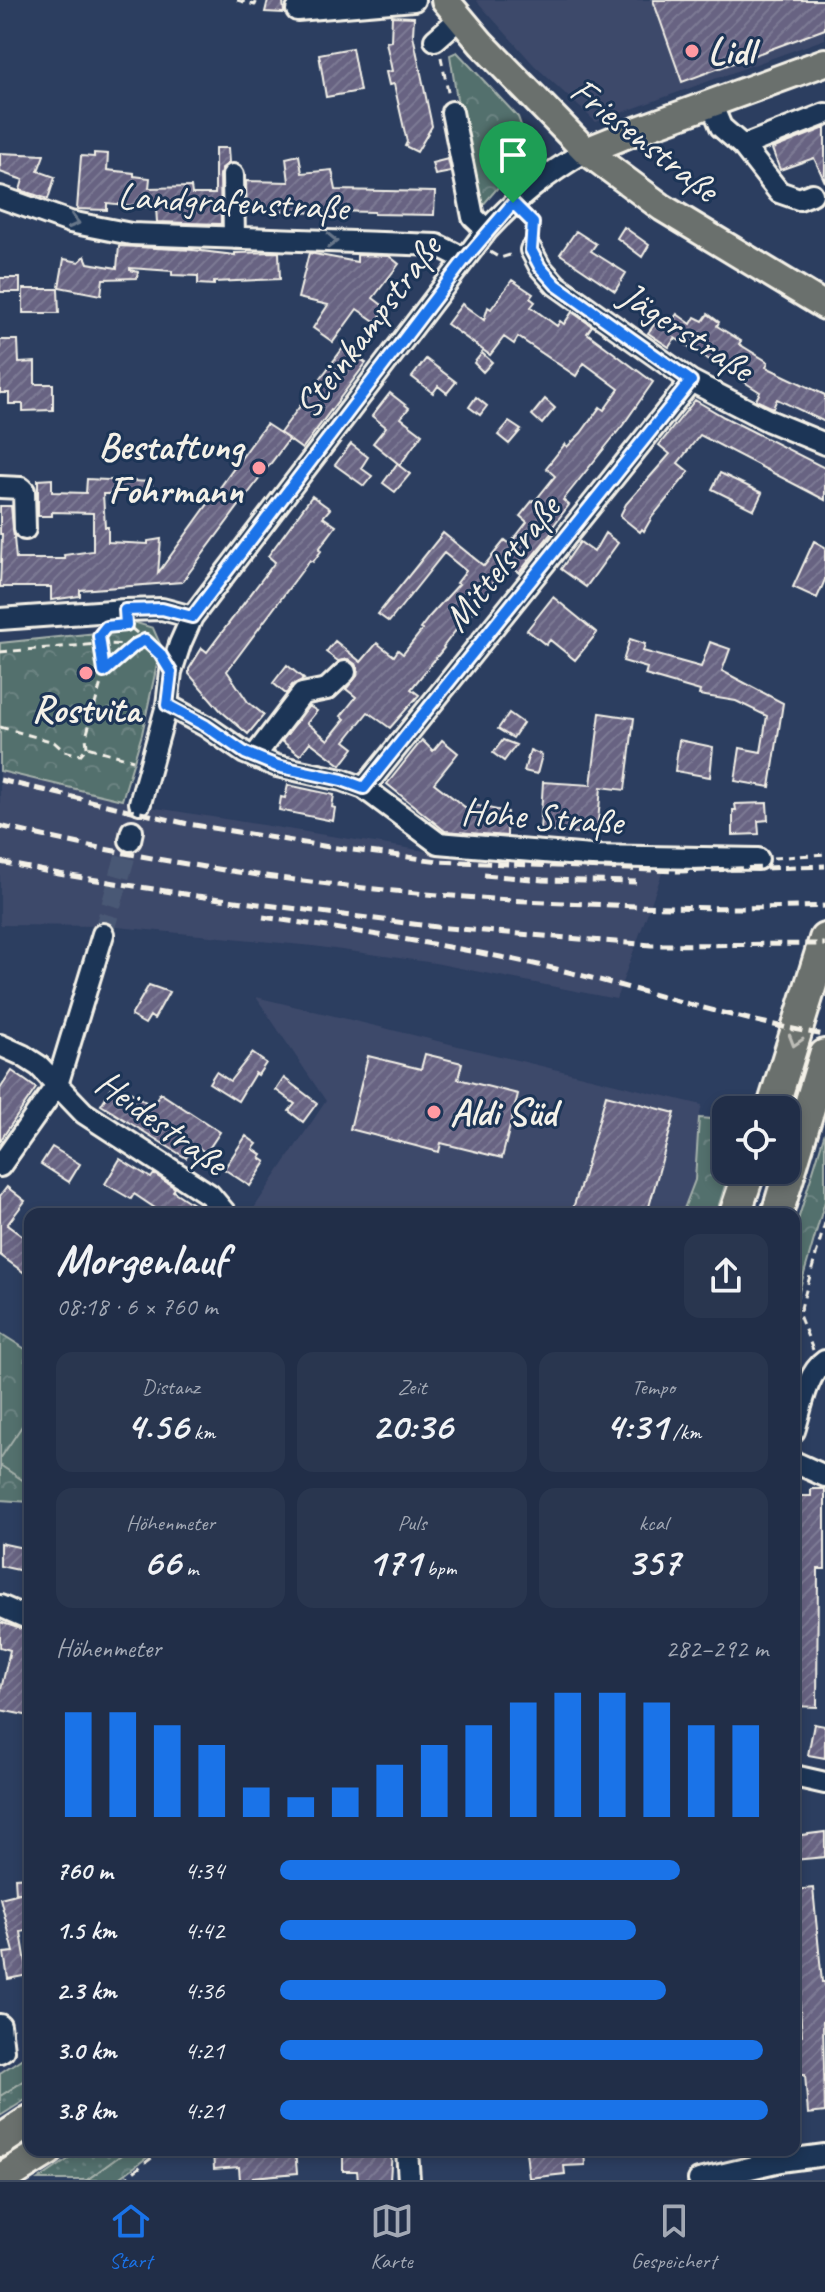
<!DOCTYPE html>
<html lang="de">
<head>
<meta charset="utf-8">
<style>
  :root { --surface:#212e48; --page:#29364f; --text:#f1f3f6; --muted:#a2a8b4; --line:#3e4a60; --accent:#1a73e8 }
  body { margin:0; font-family:Caveat,sans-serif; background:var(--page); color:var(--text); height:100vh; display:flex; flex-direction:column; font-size:30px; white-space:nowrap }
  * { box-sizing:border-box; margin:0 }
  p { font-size:26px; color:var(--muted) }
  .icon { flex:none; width:44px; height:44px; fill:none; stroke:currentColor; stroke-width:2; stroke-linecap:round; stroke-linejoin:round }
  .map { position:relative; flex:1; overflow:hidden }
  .panel { position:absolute; left:24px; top:1208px; width:776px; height:948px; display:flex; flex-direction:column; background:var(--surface); border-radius:16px; box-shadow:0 4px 12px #0003,0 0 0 2px var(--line) }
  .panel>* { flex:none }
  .buttons { position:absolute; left:712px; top:1096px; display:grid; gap:16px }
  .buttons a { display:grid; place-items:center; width:88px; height:88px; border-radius:16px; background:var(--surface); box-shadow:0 4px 12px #0003,0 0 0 2px var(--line); font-size:40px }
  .pin { position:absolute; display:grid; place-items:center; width:68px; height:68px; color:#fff; margin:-82px -34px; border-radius:50% 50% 50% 0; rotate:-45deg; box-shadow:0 0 8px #0007 }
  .pin .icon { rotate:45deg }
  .round { display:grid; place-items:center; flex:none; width:84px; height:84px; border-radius:16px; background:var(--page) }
  .overview { display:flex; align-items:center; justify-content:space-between; height:136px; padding:0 32px }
  h1 { font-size:44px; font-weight:800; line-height:60px }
  .metrics { display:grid; grid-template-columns:repeat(3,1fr); gap:12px; height:136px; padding:8px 32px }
  .metrics div { display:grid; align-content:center; border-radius:16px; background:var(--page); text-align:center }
  .metrics b { font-size:40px; font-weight:800 }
  .metrics small { font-size:22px; font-weight:400 }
  .metrics p { font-size:22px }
  .chart { height:224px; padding:16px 32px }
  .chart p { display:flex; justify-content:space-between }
  .chart svg { width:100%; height:144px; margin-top:8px; stroke:var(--accent); stroke-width:6 }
  ul { padding:0 32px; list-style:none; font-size:26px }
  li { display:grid; grid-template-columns:128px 96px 1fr; align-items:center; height:60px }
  li i { height:20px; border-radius:10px; background:var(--accent) }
  .dock { display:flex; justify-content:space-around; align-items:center; height:112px; border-top:2px solid var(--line); background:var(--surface); font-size:22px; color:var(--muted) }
  .dock a { display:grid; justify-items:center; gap:4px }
  .dock .selected { color:var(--accent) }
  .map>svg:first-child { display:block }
  .built { fill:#3e496a }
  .grass { fill:url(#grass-dots); stroke:#a4b0aa; stroke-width:2 }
  .forest { fill:url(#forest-crowns); stroke:#a4b0aa; stroke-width:2 }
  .pitch { fill:#536f6d; stroke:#a4b0aa; stroke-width:2 }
  .building { fill:url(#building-hatch); stroke:#f4f1e8; stroke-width:2 }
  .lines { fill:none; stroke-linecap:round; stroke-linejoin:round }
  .minor-tunnel { stroke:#4a5974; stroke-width:20; stroke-dasharray:20 10; stroke-linecap:butt }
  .minor-casing { stroke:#f4f1e8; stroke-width:26 }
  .major-casing { stroke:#f4f1e8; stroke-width:32 }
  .highway-casing { stroke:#f4f1e8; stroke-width:36 }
  .path { stroke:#f4f1e8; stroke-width:3; stroke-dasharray:8 6; stroke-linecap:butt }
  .minor { stroke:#1d3557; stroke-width:20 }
  .major { stroke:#6b706d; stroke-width:26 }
  .highway { stroke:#6b706d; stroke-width:30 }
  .rail { stroke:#f4f1e8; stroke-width:5; stroke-dasharray:12 6; stroke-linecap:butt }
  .oneway { stroke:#68778a }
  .oneway2 { stroke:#bdbdb7 }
  .route-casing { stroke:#fff; stroke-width:16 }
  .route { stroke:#1a73e8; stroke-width:10 }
  .poi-dot { fill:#ff9aa2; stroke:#1d3557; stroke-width:3 }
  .labels { text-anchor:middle; stroke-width:6; stroke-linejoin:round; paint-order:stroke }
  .poi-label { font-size:38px; font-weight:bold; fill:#f4f1e8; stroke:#1d3557; text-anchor:start }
  .street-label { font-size:38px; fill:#f4f1e8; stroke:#1d3557 }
</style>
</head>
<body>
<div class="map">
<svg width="825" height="2180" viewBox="0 0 825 2180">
  <defs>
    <pattern id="grass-dots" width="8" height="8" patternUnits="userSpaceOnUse" patternTransform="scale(2)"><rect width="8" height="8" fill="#536f6d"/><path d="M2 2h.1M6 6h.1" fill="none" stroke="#6c8482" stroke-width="1.8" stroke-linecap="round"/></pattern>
    <pattern id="forest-crowns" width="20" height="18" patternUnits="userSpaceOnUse" patternTransform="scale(2)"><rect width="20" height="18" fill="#536f6d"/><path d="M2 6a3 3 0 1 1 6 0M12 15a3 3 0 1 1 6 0" fill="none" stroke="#6c8482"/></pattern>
    <pattern id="building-hatch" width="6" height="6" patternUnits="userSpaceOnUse" patternTransform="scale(2)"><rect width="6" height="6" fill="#676382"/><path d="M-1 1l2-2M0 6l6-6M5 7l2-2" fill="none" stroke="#7d7a94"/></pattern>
  </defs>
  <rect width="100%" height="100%" fill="#2c3e60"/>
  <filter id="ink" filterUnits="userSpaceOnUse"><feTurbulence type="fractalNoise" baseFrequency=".0125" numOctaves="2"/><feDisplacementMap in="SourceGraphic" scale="16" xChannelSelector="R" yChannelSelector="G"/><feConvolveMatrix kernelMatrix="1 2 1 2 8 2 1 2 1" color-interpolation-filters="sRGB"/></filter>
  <g filter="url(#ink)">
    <path class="built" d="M476,0H825V39L596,122L534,65Z
      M0,771L156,808L450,855L569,864L665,865L616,999L435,963L313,946L107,926L0,925Z
      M256,997L702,1105L699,1118L695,1180L682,1214H250L326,1101Z"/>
    <path class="grass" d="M30,2077V2097L0,2116V2096Z
      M82,2150H128L87,2180H38Z"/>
    <path class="forest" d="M457,52L518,117L523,131L521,152L514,169L482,206L473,201L450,55Z
      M130,621L153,628L161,646L142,734L122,800L0,771V643L126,630Z
      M699,1118L726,1120V1170H730L716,1214H682L695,1180Z
      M825,1132V1201L796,1302L794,1316V1233Z
      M0,1333L30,1352V1502L0,1500Z
      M30,2053V2077L0,2096V2073Z
      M128,2150H157L117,2180H87Z"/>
    <path class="pitch" d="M30,1414V1485L0,1465V1459Z"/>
    <path class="building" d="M268,0H283L284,13L265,12Z
      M653,0H825V29L682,82Z
      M392,16L414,17L413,35L432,126L417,152L405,146L407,142L394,84L389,85L386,72L392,71L386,42L391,41Z
      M352,48L360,91L326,97L319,54Z
      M825,128V182L814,158L780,170L772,149Z
      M215,148H228L229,163L222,168L220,175L221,224L157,222L156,208L107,203V210L77,209L81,156L94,157V153L108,154L107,170L134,173V176L150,178L149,188L191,187L192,194H215Z
      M0,153L44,155L38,171L55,177L48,199L20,190L23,180L0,172Z
      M299,155L302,173L332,170L336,190L435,192L434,215L374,214V212L330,211L301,213V211L251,210L247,214L246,181L289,182L286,158Z
      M448,159L451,172L435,175L432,163Z
      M624,227L649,245L642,257L617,238Z
      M576,231L596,244L591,251L626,273L615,291L560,254Z
      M119,246L193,250L235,255V253L279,252L280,279L214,282V285L198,284V276L172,275V271L130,268V270L138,272L137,278L103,279L101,295L59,287L64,259L79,262L85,256L88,263L117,268Z
      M309,253L357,262V255L389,256L399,264L373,298L386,308L376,322L357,309L333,342L313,328L328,305L298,298Z
      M0,278H20V292H0Z
      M512,280L533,294L530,298L535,302L531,307L557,326L560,321L564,324L572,312L592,326L587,333L653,382L623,425L563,500L569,505L551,529L553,531L519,573L508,564L479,601L481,602L463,625L461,624L452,635L443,647L444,648L411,689L419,695L390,728L368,712L345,741L354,748L341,765L310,742L300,755L282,741L309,706L317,711L307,723L328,740L345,719L341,716L356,697L346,689L357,676L358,670L355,664L348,659L338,661L326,652L335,641L361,662L377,643L394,656L398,650L403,654L422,630L420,629L429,617L459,584L457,583L466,571L444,553L389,622L378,614L443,533L484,566L505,540L510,544L527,522L520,516L533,500L535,501L555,476L546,468L565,444L567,447L581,433L600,407L604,410L619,389L584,363L576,376L518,337L514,344L504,337L490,355L447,324L462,304L484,320L488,307L491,309Z
      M23,289H58L59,313H23Z
      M677,314L691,324L695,317L703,321L708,314L719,322L717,326L741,341L739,344L768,362L766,367L825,395V422L777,399L773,408L756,400L760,392L675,338L669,347L648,333L660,317L670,324Z
      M0,340H18L19,363L35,362V384H53V410L23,411V404H9V393H0Z
      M343,348L366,363L302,449L280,433Z
      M482,353L492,362L483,372L474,363Z
      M426,359L456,382L447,393L438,386L433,393L412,377Z
      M390,393L409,408L401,418L422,434L400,465L373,443L386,427L372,416Z
      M476,397L487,406L480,415L469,407Z
      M545,399L555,408L542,424L532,415Z
      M695,400L724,417L825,468V500L700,435L678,463L689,472L652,517L644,531L642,529L640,532L620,516L626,504L670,454L659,445Z
      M509,422L521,430L509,444L498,435Z
      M266,424L289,439L182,582L80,590V596L51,600V587H0L2,534H0V506H11L16,559H65L64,555L93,551V513L52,512V516H38V480L52,479V492L86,493L87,479L152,482V494H103L105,527H108V542L148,544V541L161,539L158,573Z
      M351,444L368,457L361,468L372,476L364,486L335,465Z
      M397,464L410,474L395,492L383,483Z
      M720,473L762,493L754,510L712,489Z
      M312,496L330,509L323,517L336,526L319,549L321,551L313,562L310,560L227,671L248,702L264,715L248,734L221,711L189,674V669L202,648L207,652L275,562L268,556Z
      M605,533L618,543L586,587L561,569L580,542L594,552Z
      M814,541L825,547V580L817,598L793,587Z
      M553,597L597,633L575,660L550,640L546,645L527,630Z
      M630,639L645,644L643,651L701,667L710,642L730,649L722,671L783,703L770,787L735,781L740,748L761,752L767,716L736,701L699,695L700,691L645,675L647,668L623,661Z
      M287,665L304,679L292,685L286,694L273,683Z
      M509,713L523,723L513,738L498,729Z
      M600,713L634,718L625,790L601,787L597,834L540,831L543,782L591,785Z
      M422,740L433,751L442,740L458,753L434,783L470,811L474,805L507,812V836L445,831L387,784Z
      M503,740L516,745L504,761L493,753Z
      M679,740L713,747L710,777L675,771Z
      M530,750L542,755L537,774L524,771Z
      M288,785L334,795L332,807L335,808L333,821L279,810L281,797L285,798Z
      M767,803L768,820L758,821L759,834L733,835V810H736L735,804Z
      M149,985L169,992L154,1019L150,1016L145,1024L131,1016Z
      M252,1053L266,1063L258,1075L255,1073L238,1101L209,1083L216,1072L230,1081Z
      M425,1054L462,1063L458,1079L518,1094L502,1158L441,1143L439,1152L350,1129L368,1056L421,1069Z
      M12,1071L36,1088L0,1141V1089Z
      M284,1078L317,1103L303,1122L289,1111L295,1104L276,1090Z
      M115,1082L152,1106L160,1093L220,1132L206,1153L195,1145L186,1158L101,1105Z
      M606,1095L675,1113L647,1214H571L582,1181Z
      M246,1136L257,1144L253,1149L262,1155L260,1158L266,1162L250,1186L224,1169Z
      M52,1147L80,1164L69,1182L41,1164Z
      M120,1159L151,1178L154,1174L175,1188L173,1191L208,1214H164L134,1194L131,1199L105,1184Z
      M7,1187L25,1201L7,1225L30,1242V1277L0,1255V1196Z
      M811,1489H825V1569H818L817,1707L794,1706V1576H796L797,1496H811Z
      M0,1543L28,1549L23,1571L0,1566Z
      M0,1622L30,1632V1716L0,1710V1694L10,1650L0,1647Z
      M814,1724L825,1726V1758L808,1755Z
      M825,1832V1857L794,1860V1836Z
      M30,1877V1892H24L30,1915V1930L21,1932L28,1975L8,1979L4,1953L14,1952L0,1898L24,1892L16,1893L15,1878Z
      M813,1888L822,1982H825V2021H823L825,2112L808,2114L805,2074H800L796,2036L802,2035L798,1983L794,1984V1890Z
      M213,2150H295L297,2173L253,2177L254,2180H240L239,2167L214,2169Z
      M343,2150H392L390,2180H358L357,2171H343Z
      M565,2150L566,2153L584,2152L585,2165L564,2166L565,2174L529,2178L526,2152Z"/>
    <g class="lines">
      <path class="minor-tunnel" d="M103,934L130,840"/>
      <defs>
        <path id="minor" d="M297,10L414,0
          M435,40L460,18
          M711,103L721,127L743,146L825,114
          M452,112L473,217L487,230
          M743,146L779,192L799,199L812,194
          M233,175L234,238
          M0,197L70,222L131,234L437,245L465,259
          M531,250L540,267L556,285L691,381L769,421L825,444
          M0,487L21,488L24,491L25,529
          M0,619L125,610L162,609L192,617
          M167,705L206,726L245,753L277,766L342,780L364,788L438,843L591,856L758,859
          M254,757L302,694L327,689L345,672
          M364,788L691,381
          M140,803L167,705L171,672L180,644L192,617L487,230C519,196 545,175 586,151
          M130,840L132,831
          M0,1045L22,1055L39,1066L84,1113L210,1195L226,1214
          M0,1166L57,1085L103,934
          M794,1431C801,1410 806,1374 825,1361
          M794,1462L825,1476
          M0,1606L30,1619
          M794,1776L825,1783
          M0,2025L3,2050L0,2052
          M407,2150L409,2180
          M699,2180L780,2161L825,2155"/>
        <path id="major" d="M445,0L481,43L586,151L663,208L825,306
          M586,151L633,132L825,62"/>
        <path id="highway" d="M772,1110L825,939
          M735,1214L750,1170
          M777,1214L825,1055
          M0,2141L30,2121
          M0,2180L48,2150"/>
      </defs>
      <use href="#minor" class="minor-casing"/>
      <use href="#major" class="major-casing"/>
      <use href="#highway" class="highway-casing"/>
      <path class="path" d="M237,0L255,5L257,0
        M441,57L449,97
        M526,216L533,223L532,233
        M490,252L500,258L513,254
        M131,628L159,652
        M0,652L99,644L135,645L145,640
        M105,672L135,645
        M0,727L54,742L64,751L80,755L87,747L133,760
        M87,747L86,737L104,672L99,636L103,630
        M773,858L825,854
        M813,1350L799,1315L825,1223
        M123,2180L162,2150"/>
      <use href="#minor" class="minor"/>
      <use href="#major" class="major"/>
      <use href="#highway" class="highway"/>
      <path class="rail" d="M0,780L188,824L329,847L439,861L678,871L825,866
        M0,826C185,871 374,894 564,903C651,907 738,910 825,906
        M0,862L59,874L197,896L437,927L651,945L825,944
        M484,875L543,880L636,882
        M263,917C359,932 456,946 552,968C643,990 732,1019 825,1035"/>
    </g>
    <defs><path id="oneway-chevron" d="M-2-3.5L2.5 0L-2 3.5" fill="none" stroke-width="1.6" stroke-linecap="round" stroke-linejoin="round" transform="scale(2)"/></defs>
    <g class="oneway">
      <use href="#oneway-chevron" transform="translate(74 222) rotate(14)"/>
      <use href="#oneway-chevron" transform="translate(332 241) rotate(2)"/>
    </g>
    <use class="oneway2" href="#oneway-chevron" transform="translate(795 1041) rotate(107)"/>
  </g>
  <g class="lines" filter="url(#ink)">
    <defs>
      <path id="route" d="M513,203L533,223L531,250L540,267L556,285L691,381L364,788L342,780L277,766L245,753L206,726L167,705L171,672L160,654L145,640L135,645L104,672L99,636L106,627L126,625L125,610L162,609L192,617L465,259Z"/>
    </defs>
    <use href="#route" class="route-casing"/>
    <use href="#route" class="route"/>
  </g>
  <g class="poi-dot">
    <circle cx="692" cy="51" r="8"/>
    <circle cx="259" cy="468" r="8"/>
    <circle cx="86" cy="673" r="8"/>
    <circle cx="434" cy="1112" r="8"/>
  </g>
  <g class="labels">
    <g class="poi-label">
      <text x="708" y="64">Lidl</text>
      <text x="243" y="459" text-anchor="end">Bestattung<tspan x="243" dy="44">Fohrmann</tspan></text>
      <text x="86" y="722" text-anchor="middle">Rostvita</text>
      <text x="450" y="1125">Aldi Süd</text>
    </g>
    <g class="street-label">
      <text transform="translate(645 139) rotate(38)" y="13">Friesenstraße</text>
      <text transform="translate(233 201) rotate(3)" y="13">Landgrafenstraße</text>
      <text transform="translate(367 326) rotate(-53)" y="13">Steinkampstraße</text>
      <text transform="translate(687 331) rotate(33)" y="13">Jägerstraße</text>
      <text transform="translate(501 563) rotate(-51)" y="13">Mittelstraße</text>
      <text transform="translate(542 816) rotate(4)" y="13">Hohe Straße</text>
      <text transform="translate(162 1122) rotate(36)" y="13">Heidestraße</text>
    </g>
  </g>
</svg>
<div class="buttons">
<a><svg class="icon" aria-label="locate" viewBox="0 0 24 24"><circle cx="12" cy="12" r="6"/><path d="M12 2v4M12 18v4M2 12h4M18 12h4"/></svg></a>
</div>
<div class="pin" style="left:513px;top:203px;background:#1e9e55"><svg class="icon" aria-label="arrive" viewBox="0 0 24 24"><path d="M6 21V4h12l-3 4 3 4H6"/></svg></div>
<section class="panel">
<div class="overview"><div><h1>Morgenlauf</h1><p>08:18 · 6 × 760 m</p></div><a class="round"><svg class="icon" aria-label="share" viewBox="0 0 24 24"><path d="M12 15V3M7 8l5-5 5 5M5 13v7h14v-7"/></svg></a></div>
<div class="metrics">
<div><p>Distanz</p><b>4.56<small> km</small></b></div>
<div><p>Zeit</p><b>20:36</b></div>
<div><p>Tempo</p><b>4:31<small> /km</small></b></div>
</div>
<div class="metrics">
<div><p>Höhenmeter</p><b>66<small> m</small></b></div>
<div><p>Puls</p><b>171<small> bpm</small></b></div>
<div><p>kcal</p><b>357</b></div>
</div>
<div class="chart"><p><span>Höhenmeter</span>282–292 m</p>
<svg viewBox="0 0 160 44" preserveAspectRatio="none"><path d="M5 44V12M15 44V12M25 44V16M35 44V22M45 44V35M55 44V38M65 44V35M75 44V28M85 44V22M95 44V16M105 44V9M115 44V6M125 44V6M135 44V9M145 44V16M155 44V16"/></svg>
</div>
<ul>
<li><b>760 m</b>4:34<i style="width:82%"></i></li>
<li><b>1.5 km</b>4:42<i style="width:73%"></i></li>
<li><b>2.3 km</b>4:36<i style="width:79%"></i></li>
<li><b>3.0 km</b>4:21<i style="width:99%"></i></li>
<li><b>3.8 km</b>4:21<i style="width:100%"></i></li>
</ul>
</section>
</div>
<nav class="dock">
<a class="selected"><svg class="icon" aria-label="home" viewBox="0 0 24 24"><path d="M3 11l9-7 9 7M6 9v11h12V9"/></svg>Start</a>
<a><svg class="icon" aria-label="map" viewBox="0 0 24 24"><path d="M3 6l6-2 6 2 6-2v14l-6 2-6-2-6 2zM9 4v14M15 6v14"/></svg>Karte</a>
<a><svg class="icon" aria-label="saved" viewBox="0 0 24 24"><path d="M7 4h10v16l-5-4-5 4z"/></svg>Gespeichert</a>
</nav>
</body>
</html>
